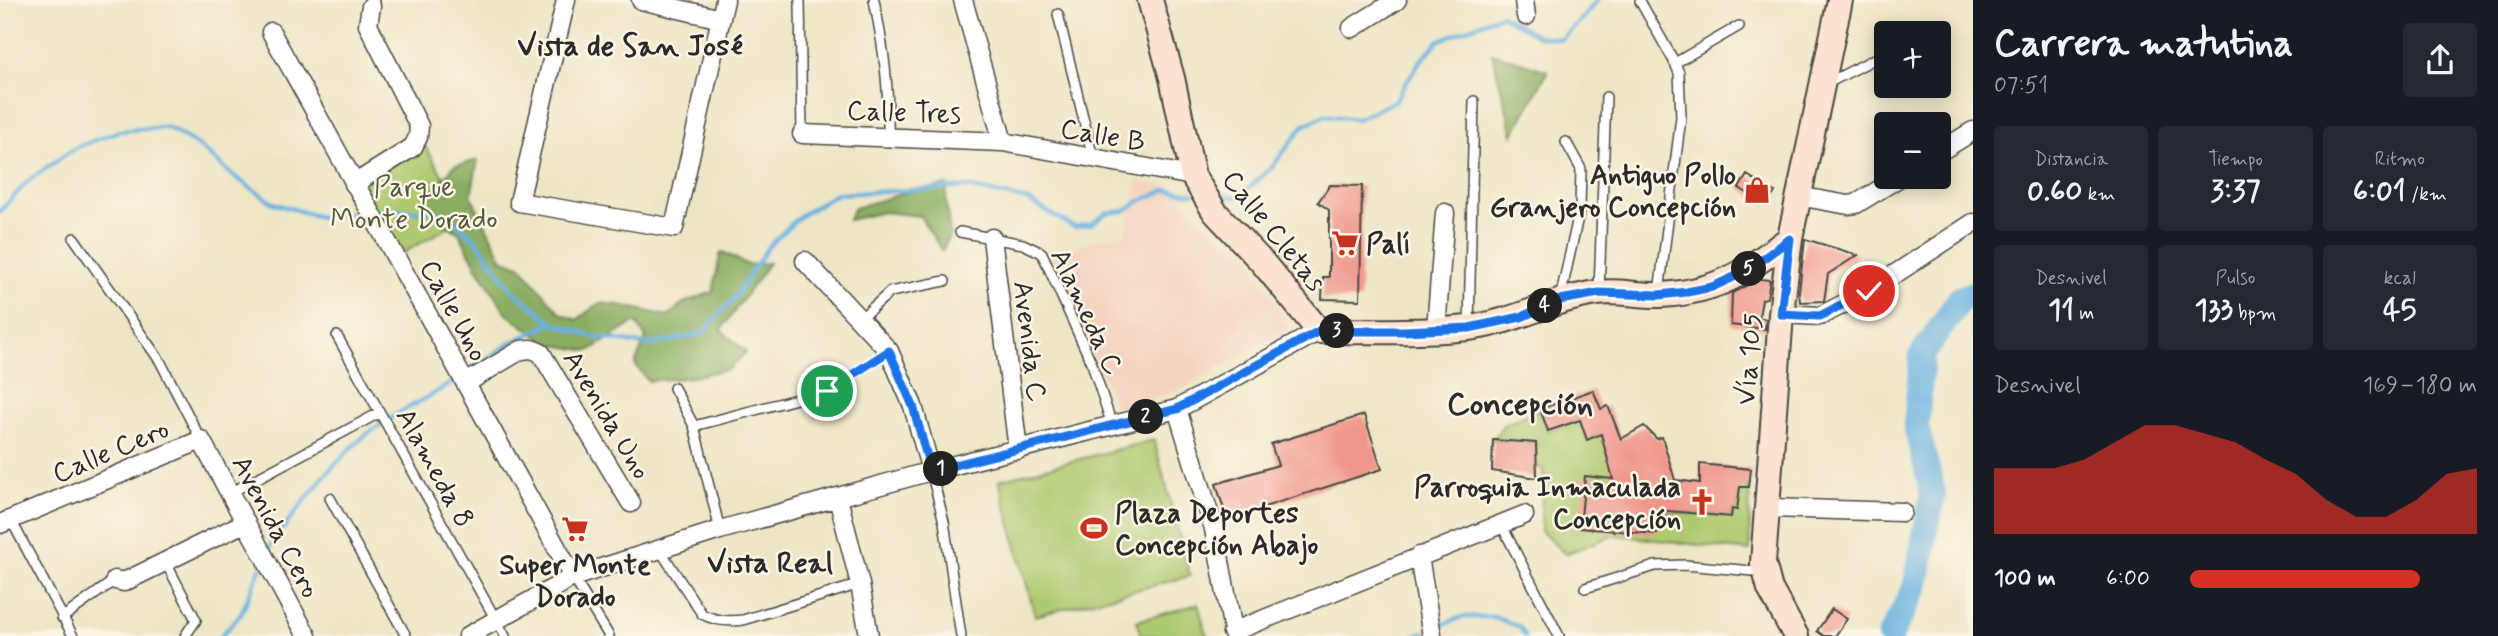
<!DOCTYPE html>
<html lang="es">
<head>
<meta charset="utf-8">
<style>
  :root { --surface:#171b24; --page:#242831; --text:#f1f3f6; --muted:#9ea1a6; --accent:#d93025 }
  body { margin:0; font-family:Mynerve,sans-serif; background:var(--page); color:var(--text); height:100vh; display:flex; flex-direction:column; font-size:26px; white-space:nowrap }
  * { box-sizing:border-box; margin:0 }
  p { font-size:23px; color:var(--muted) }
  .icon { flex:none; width:38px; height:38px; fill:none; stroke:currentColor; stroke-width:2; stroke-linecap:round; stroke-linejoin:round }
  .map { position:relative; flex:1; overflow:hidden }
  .side { display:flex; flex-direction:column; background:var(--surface); width:525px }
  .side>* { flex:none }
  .tools { position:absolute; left:1874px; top:21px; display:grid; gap:14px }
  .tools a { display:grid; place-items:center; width:77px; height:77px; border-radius:7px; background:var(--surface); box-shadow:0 4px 18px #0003; font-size:35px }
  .pin { position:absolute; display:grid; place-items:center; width:60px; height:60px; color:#fff; margin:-30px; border:4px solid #fff; border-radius:50%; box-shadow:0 2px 7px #0007 }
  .km { position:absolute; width:35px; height:35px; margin:-18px; border-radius:50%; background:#222; color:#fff; font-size:19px; line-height:35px; text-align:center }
  .round { display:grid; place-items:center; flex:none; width:74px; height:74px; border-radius:7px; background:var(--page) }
  .overview { display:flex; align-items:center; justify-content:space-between; height:119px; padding:0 21px }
  h1 { font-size:38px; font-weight:700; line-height:52px }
  .metrics { display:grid; grid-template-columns:repeat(3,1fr); gap:10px; height:119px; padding:7px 21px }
  .metrics div { display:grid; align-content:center; border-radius:7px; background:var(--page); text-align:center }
  .metrics b { font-size:30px; font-weight:700 }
  .metrics small { font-size:19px; font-weight:400 }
  .metrics p { font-size:19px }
  .chart { height:196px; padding:14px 21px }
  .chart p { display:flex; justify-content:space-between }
  .chart svg { width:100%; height:126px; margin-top:7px; fill:var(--accent); opacity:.7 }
  ul { padding:0 21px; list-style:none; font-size:23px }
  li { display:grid; grid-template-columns:112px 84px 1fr; align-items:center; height:52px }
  li i { height:18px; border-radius:9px; background:var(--accent) }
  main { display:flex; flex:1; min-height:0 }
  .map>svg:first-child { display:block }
  .built { fill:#f4d3c0 }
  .green { fill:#aec96f; stroke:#6c7a4d; stroke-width:2 }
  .forest { fill:#8aad62; stroke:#5a6c46; stroke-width:2 }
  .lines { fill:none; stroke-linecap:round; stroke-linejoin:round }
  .stream { stroke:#68b1e0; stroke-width:4.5 }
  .river { stroke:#68b1e0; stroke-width:26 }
  .building { fill:#f0978c }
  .lane-casing { stroke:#484742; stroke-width:12 }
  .street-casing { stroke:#484742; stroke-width:21 }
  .secondary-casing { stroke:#484742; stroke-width:28 }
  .lane { stroke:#fff; stroke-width:9 }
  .street { stroke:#fff; stroke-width:18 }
  .secondary { stroke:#fde4d1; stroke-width:24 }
  .route-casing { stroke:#fff; stroke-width:14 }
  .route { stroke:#1a73e8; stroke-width:9 }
  .labels { text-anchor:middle; stroke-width:5; stroke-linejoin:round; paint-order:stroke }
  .street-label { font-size:28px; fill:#2b2b2b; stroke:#fcf5e5 }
  .poi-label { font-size:28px; font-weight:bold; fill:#2b2b2b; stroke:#fcf5e5; text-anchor:end }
  .park-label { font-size:28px; fill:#525a3f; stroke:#fcf5e5 }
  .neighbourhood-label { font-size:30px; font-weight:bold; fill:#2b2b2b; stroke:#fcf5e5 }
  .quarter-label { font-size:32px; font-weight:bold; fill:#2b2b2b; stroke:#fcf5e5 }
</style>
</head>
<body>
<main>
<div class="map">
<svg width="1973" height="636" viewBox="0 0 1973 636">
  <rect width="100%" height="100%" fill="#fcf5e5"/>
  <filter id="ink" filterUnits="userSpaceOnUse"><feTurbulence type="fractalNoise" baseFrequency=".0143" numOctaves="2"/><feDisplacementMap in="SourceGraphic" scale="14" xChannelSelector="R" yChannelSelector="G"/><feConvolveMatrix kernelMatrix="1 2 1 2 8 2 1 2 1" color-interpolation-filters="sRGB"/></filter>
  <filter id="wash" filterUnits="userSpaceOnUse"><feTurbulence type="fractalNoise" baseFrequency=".00686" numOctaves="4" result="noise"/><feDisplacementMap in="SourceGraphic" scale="28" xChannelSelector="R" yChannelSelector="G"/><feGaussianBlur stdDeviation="1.57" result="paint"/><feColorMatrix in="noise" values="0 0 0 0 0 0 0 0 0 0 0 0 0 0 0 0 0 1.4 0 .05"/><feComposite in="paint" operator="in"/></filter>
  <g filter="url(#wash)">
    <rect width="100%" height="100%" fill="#ede6c6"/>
    <path class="built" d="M1138,181L1175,188L1196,218L1249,256L1289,329L1175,392L1117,409L1052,258L1098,238L1125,235Z"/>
    <path class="green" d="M424,145L467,216L400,255L364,187L368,180Z
      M1540,409L1548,431L1580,420L1587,440L1601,434L1606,448L1665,511L1731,517L1732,509H1737L1739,495L1733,486L1749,487L1750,551L1615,535L1565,554L1541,531L1543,468H1536V443L1493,440L1503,425Z
      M1154,440L1190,576L1035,616L999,480Z
      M1198,604L1207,636H1141L1137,621Z"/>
    <path class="forest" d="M1492,53L1548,71L1513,135Z
      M478,160L471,196L503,260L520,265L560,313L577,320L599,303L619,305L668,316L683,303L713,292L720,255L723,252L748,265L769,263L721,330L746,352L729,369L685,378L648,381L635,364L646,338L636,322L589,351L548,344L507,314L478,269L459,233L445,224L425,201L454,166Z
      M947,185L946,200L950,235L942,251L920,216L884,212L848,220L854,208L904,193Z"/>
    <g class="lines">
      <path class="stream" d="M1216,195L1239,197L1273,166L1303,126L1325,115L1357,119L1395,101L1418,64L1438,41L1501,15L1538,36L1561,39L1582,19L1597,0
        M0,211L29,180L75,148L119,131L167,127L199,146L235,177L273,203L320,217L365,212
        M374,211L389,209L443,213L477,241L512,290L553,323L595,337L649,345L702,334L735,297L768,247L800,216L836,194L968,187L1027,200L1074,227L1092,224L1106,213L1125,211L1138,202L1166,190L1193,193
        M466,373L512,342L553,323
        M267,553L273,541C302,505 330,464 366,435C394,412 429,399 459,378
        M1439,626L1462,617H1494L1520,627L1525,636
        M221,636L241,614L262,565
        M1415,636L1425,632"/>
      <path class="river" d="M1890,636L1915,588L1933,493L1916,426L1922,355L1960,299L1973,294"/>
    </g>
    <g id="blocks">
      <path class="building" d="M1747,175L1775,192L1767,205L1739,188Z
        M1330,185L1362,186L1360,300L1322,299L1323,277H1329V210L1318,202Z
        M1805,239L1858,255L1828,274L1824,301L1800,302L1799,292Z
        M1759,279L1770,280L1767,298L1762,299L1759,317L1766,319L1765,329L1731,325L1732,293Z
        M1593,390L1601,409L1608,406L1621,439L1644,426L1657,439L1662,437L1675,480L1700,483V464L1751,469L1749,487H1740L1737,510L1732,509L1731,517L1659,510L1657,534L1580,528L1585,476L1613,479L1601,434L1587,440L1580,420L1548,431L1540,409Z
        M1364,415L1382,469L1227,519L1216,484L1278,465L1271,444Z
        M1493,440L1536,443L1537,478L1492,471Z
        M1832,609L1847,619L1835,636H1824L1817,631Z"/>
    </g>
  </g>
  <g filter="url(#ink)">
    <use href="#blocks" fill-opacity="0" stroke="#484742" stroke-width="2"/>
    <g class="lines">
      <defs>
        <path id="lane" d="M800,0L802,134
          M874,0C884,50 889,85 888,136
          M1640,1L1675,63L1679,73L1681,117L1659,293
          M1058,14L1093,158
          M1918,33L1932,24
          M1675,63L1739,26
          M1826,84L1886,53
          M960,232L1023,244L1042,253L1092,364L1112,425
          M74,238L160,361L201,440
          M1599,291L1606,97
          M1560,299L1580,208L1581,169L1566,142
          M860,319L890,292L945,281
          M1469,326L1474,101
          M337,336L505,636
          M674,388L694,426L720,530
          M694,426L827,391L889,351
          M931,471L944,522L961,636
          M230,493L379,413
          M330,498L406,636
          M11,520L73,636
          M1501,524L1559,636
          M660,550L702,614C715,621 728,622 743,620L860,584
          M165,561L196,620L185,636
          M573,577L609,636
          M1585,588L1655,566L1685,565L1764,572
          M62,618L115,580"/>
        <path id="street" d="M566,0L519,202L674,228L725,0
          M641,0L721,19
          M963,0L1003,142
          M1524,0L1526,16
          M1352,28L1397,0
          M271,32L573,577
          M802,134L1003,142L1193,176
          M1939,152L1973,131
          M354,184L413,147L418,137L419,126L368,25L371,6
          M1798,196L1848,205L1856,204L1900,177
          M992,238L1018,450
          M805,261L889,351L913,406L931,471
          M1781,314L1820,316L1869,291L1973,223
          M1436,329L1445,213
          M466,383L521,350L532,349L541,353L631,503
          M1177,409L1214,529L1234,636
          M838,498L860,584L869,636
          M1767,508L1902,512
          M0,524L201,440L307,636
          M1419,556L1432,636
          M115,580L124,582L246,522
          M1232,632L1524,515
          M468,636L573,577L720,530L931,471L1177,409L1319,331"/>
        <path id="secondary" d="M1150,0L1172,78L1193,176L1215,212L1263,263L1319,331C1368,331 1419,333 1468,328C1513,323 1552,299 1597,293C1618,290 1640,296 1661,295C1718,292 1746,272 1790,238
          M1796,636L1770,589L1763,563L1767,508L1781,314L1790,238L1840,0"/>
      </defs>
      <use href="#lane" class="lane-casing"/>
      <use href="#street" class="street-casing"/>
      <use href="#secondary" class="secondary-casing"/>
      <use href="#lane" class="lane"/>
      <use href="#street" class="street"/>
      <use href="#secondary" class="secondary"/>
    </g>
  </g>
  <g class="lines" filter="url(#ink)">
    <defs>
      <path id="route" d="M827,391L889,351L913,406L931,471L1177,409L1319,331H1404L1469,328L1521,317L1560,300L1599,293L1659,295L1687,292L1712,287L1745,272L1790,239L1781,314L1820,316L1869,291"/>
    </defs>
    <use href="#route" class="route-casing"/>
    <use href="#route" class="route"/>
  </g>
  <defs>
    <symbol id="shop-bare" viewBox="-9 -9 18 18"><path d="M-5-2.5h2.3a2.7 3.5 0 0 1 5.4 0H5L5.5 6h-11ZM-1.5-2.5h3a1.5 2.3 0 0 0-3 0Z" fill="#c8321e" stroke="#fcf5e5" stroke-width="2.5" paint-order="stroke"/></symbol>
    <symbol id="supermarket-bare" viewBox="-9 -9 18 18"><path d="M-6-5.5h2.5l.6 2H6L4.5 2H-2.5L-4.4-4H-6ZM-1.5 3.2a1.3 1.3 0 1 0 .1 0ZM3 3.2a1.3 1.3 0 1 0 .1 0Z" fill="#c8321e" stroke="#fcf5e5" stroke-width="2.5" paint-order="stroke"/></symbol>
    <symbol id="church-bare" viewBox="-9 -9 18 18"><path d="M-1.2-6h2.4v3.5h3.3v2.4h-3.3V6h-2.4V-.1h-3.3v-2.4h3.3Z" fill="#c8321e" stroke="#fcf5e5" stroke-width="2.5" paint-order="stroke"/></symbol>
    <symbol id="stadium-bare" viewBox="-9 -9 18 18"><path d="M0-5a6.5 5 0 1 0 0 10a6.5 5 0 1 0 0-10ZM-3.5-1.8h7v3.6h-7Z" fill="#c8321e" stroke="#fcf5e5" stroke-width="2.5" paint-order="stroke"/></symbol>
  </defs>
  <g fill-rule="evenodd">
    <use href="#shop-bare" x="1738" y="171" width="38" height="38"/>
    <use href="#supermarket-bare" x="1326" y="224" width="38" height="38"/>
    <use href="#church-bare" x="1683" y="483" width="38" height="38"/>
    <use href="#stadium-bare" x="1075" y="509" width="38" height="38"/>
    <use href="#supermarket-bare" x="556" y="510" width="38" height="38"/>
  </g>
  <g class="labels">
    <g class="street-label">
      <text transform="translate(904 111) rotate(2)" y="10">Calle Tres</text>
      <text transform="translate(1103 134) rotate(10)" y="10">Calle B</text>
      <text transform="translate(1275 230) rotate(51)" y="10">Calle Cletas</text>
      <text transform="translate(455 310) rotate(61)" y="10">Calle Uno</text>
      <text transform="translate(1088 311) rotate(65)" y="10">Alameda C</text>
      <text transform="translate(1031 341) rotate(83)" y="10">Avenida C</text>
      <text transform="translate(1748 359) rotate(-85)" y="10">Vía 105</text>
      <text transform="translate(608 414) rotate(59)" y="10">Avenida Uno</text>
      <text transform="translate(110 450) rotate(-23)" y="10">Calle Cero</text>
      <text transform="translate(436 467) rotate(61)" y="10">Alameda 8</text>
      <text transform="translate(277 526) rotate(62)" y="10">Avenida Cero</text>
    </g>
    <g class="poi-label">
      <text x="1736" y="184">Antiguo Pollo<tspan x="1736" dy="32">Granjero Concepción</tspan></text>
      <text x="1366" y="253" text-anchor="start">Palí</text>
      <text x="1681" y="496">Parroquia Inmaculada<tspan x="1681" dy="32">Concepción</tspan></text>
      <text x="1115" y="522" text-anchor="start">Plaza Deportes<tspan x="1115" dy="32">Concepción Abajo</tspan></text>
      <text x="575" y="574" text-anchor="middle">Super Monte<tspan x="575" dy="32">Dorado</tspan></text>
    </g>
    <g class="park-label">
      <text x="414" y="196">Parque<tspan x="414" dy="32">Monte Dorado</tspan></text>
    </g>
    <g class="neighbourhood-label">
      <text x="630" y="55">Vista de San José</text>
      <text x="770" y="572">Vista Real</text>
    </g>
    <g class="quarter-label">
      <text x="1520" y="414">Concepción</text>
    </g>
  </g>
</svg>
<div class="tools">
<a>+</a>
<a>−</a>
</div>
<div class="pin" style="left:827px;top:391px;background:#1e9e55"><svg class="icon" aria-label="arrive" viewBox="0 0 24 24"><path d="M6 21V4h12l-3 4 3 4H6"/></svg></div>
<div class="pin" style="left:1869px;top:291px;background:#d93025"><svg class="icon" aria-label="check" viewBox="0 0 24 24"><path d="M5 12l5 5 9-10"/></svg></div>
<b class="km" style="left:941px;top:469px">1</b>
<b class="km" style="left:1146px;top:417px">2</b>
<b class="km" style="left:1337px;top:331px">3</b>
<b class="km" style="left:1545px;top:306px">4</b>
<b class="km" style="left:1749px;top:269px">5</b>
</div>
<section class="side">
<div class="overview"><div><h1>Carrera matutina</h1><p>07:51</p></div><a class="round"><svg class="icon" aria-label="share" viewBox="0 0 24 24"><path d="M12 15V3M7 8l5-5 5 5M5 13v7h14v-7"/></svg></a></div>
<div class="metrics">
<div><p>Distancia</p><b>0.60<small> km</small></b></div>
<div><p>Tiempo</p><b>3:37</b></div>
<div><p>Ritmo</p><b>6:01<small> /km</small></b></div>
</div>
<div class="metrics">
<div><p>Desnivel</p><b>11<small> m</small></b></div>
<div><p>Pulso</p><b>133<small> bpm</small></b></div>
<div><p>kcal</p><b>45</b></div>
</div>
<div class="chart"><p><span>Desnivel</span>169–180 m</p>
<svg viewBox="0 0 160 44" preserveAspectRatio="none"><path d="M0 44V21L10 21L20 21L30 18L40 12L50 6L60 6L70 9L80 12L90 18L100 23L110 32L120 38L130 38L140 32L150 23L160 21V44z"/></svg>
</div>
<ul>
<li><b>100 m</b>6:00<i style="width:80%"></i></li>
</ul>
</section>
</main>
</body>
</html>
